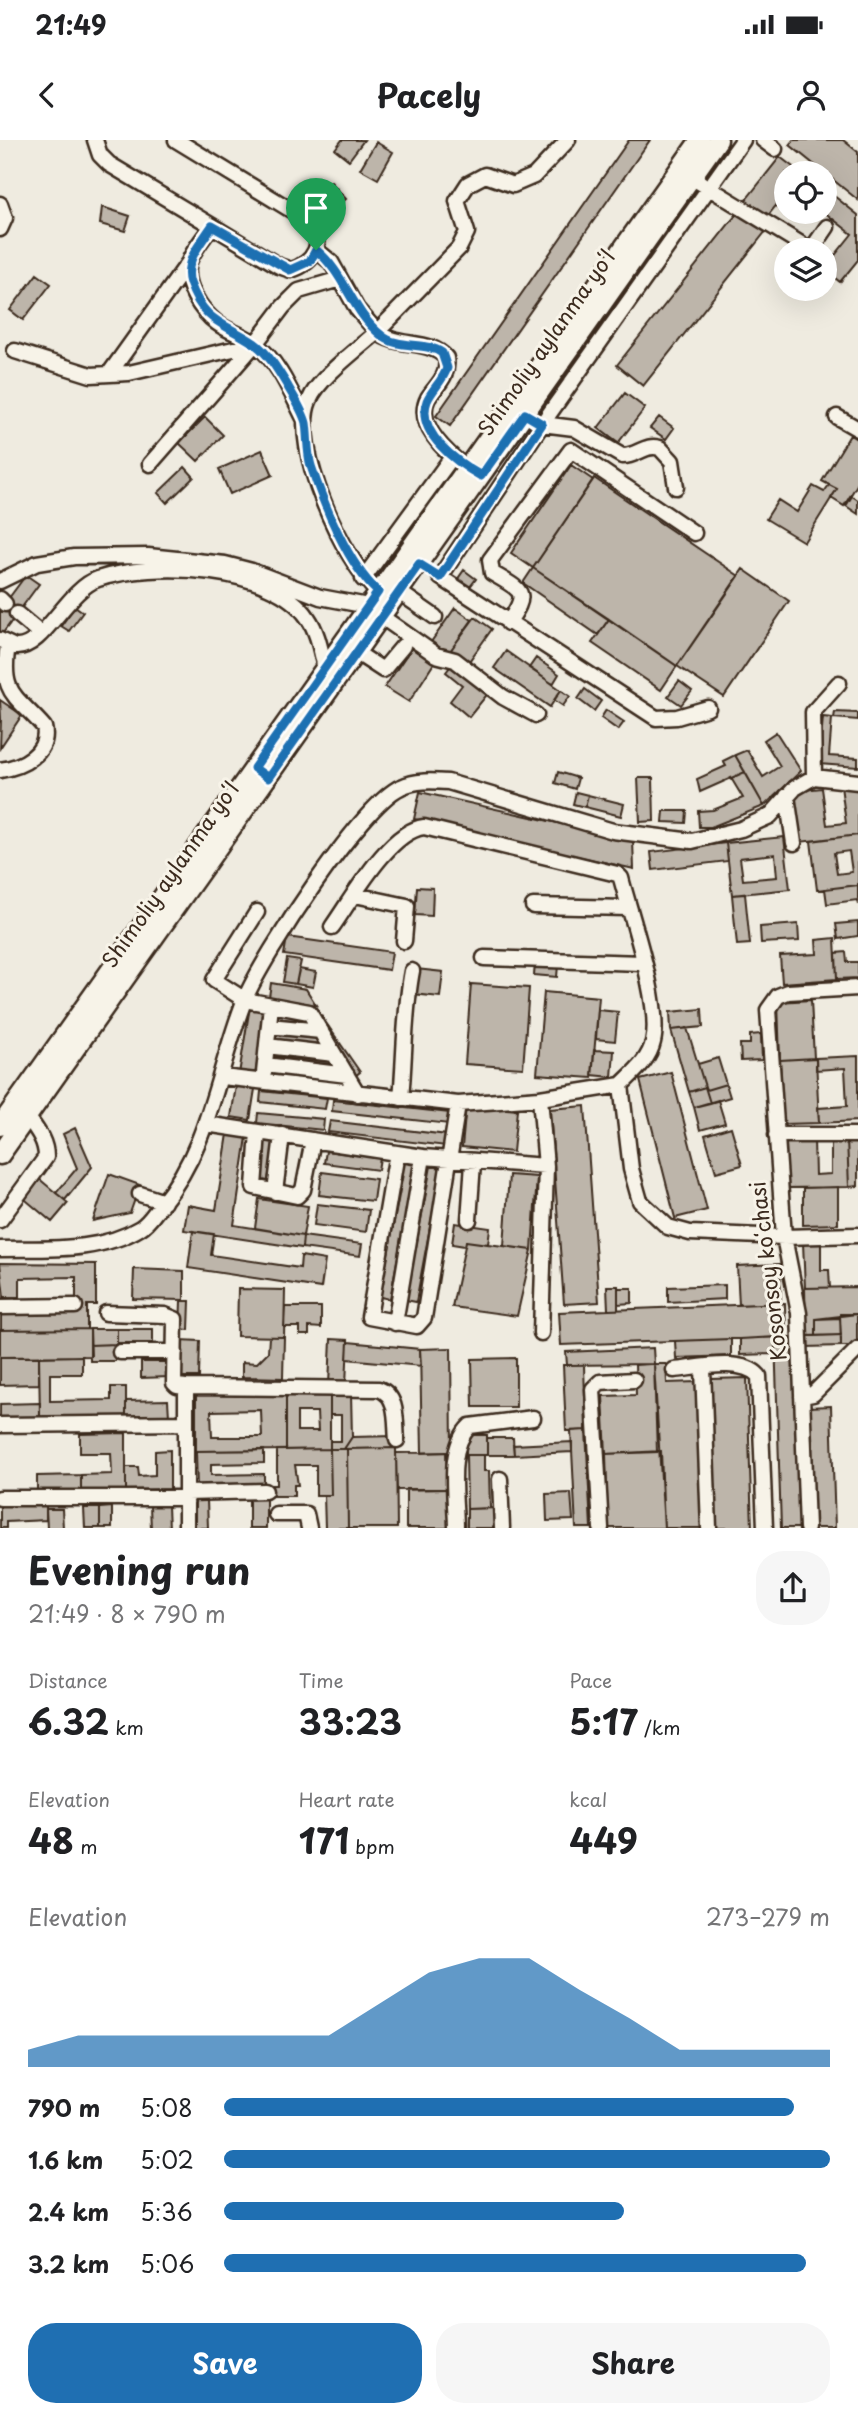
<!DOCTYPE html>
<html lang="en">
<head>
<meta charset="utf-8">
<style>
  :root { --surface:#fff; --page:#f6f6f6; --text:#202124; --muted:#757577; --accent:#1f6fb2 }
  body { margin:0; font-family:"Playpen Sans",sans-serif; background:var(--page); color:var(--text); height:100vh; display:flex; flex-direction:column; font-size:26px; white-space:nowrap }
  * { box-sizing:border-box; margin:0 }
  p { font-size:23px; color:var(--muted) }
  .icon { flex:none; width:38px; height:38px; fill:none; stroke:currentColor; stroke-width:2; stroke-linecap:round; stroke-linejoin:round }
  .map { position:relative; height:1388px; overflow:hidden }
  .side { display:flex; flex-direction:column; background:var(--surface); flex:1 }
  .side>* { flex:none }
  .buttons { position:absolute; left:774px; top:21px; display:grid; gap:14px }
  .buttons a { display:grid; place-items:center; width:63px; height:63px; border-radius:50%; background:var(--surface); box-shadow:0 7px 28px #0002; font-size:35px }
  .pin { position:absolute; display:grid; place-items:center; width:60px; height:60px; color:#fff; margin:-72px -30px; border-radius:50% 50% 50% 0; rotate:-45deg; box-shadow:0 0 7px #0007 }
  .pin .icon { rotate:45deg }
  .round { display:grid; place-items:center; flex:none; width:74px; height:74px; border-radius:28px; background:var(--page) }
  .summary { display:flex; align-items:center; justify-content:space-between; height:119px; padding:0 28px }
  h1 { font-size:38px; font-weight:700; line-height:52px }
  .figures { display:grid; grid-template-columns:repeat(3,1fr); gap:10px; height:119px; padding:7px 28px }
  .figures div { display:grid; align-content:center }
  .figures b { font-size:35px; font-weight:700 }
  .figures small { font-size:19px; font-weight:400 }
  .figures p { font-size:19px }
  .chart { height:196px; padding:14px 28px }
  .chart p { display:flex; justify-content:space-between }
  .chart svg { width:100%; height:126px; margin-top:7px; fill:var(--accent); opacity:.7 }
  .cta { display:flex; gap:14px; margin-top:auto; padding:14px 28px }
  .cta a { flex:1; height:80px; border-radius:28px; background:var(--accent); color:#fff; font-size:28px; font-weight:700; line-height:80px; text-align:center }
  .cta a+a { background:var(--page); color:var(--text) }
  ul { padding:0 28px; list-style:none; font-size:23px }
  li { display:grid; grid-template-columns:112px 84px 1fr; align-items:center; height:52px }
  li i { height:18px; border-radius:9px; background:var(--accent) }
  .status { display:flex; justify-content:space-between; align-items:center; height:49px; padding:0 35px; background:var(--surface); direction:ltr }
  .status svg { height:19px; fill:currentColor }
  header { display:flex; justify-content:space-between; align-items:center; height:91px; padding:0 28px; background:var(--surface); font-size:32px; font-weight:700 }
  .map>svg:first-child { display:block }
  .building { fill:#bdb5aa; stroke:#3b2a1e; stroke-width:2; fill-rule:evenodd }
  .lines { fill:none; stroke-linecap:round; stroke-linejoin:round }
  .minor-casing { stroke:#3b2a1e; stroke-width:19 }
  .major-casing { stroke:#3b2a1e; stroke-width:23 }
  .minor { stroke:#f7f3e8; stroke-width:14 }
  .major { stroke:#f7f3e8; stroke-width:18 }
  .route-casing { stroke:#fff; stroke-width:14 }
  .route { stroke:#1f6fb2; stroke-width:9 }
  .labels { text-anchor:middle; stroke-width:6; stroke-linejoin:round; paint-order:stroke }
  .street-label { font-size:21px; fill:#3b2a1e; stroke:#f7f3e8 }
</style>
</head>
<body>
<div class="status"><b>21:49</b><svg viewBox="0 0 49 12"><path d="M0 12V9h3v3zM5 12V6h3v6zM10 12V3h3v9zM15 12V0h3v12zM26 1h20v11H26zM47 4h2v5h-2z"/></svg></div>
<header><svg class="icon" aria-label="back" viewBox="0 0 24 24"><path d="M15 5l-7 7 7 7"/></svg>Pacely<svg class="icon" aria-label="person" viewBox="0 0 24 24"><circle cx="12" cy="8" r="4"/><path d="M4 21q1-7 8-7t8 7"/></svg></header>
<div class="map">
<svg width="858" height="1388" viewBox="0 0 858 1388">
  <rect width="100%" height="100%" fill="#efebe0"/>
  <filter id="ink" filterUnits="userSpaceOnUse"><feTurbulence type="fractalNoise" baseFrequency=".0143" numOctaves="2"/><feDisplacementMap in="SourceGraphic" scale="14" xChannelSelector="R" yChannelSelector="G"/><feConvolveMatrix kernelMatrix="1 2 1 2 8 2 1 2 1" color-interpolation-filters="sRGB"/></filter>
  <g filter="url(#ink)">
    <path class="building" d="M342,0H364L349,20L335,9Z
      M629,0H650L450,286L436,276Z
      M794,0H843L858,12V60L790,5Z
      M376,2L393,12L378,39L360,29Z
      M780,17L801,33H786V53L766,78L745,61Z
      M331,42L346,59L328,75L313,59Z
      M824,48L858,75V120L840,142L824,129L852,94L824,72Z
      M102,67L130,76L125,91L100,84Z
      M740,70L766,91L643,246L617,225Z
      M37,134L51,144L23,180L10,170Z
      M625,253L645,268L618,303L598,288Z
      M205,277L223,295L198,321L179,303Z
      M659,277L674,288L666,299L650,288Z
      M850,295L858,300V343L844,366L831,358L837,349L822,341Z
      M262,310L273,335L230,354L219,329Z
      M571,325L593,340L533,428L511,413Z
      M185,327L194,337L167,363L158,353Z
      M594,338L739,436L677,526L533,428Z
      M829,345L837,349L804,402L766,379L778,360L797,372L813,346L824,352Z
      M852,356L858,360V374L846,366Z
      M533,428L609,479L598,495L523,443Z
      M743,429L789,461L724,557L677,526Z
      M464,430L476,439L469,448L457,440Z
      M26,435L39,444L0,497V470Z
      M75,466L83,472L69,491L61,486Z
      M455,468L472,480L448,514L431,502Z
      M475,477L492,489L467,524L450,511Z
      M609,479L677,526L661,550L592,503Z
      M413,505L436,520L409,562L385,547Z
      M506,511L561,550L550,567L494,528Z
      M536,518L559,534L553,544L529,528Z
      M454,522L490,551L469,577L450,561L462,545L446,532Z
      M679,541L692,551L681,565L668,556Z
      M585,549L601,561L594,571L578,559Z
      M561,550L570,556L563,566L554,560Z
      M0,560L22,575L0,608L1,579Z
      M606,570L624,582L618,590L601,578Z
      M835,572L858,573V580L834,578Z
      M823,577L832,578L829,616L858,618V627L819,624Z
      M776,592L801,631L764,666L735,615L747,610L763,637L780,626L764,600Z
      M735,615L745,632L700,652L697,639L726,626L723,621Z
      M558,632L578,638L575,649L555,643Z
      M745,632L764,666L711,687H699L698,671L713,670L743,658L731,638Z
      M638,638H653L654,681L640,682Z
      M858,644V695L800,702L794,651L822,648L827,685L846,683L841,646Z
      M420,652L633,700L634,729L414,679Z
      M576,652L588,655L585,667L573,664Z
      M588,655L624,664L621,676L585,667Z
      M664,671H687L686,683L663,682Z
      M858,695V745L817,750L811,701ZM849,711L852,732L837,734L834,713Z
      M784,697L790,749L732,755L726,703ZM775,714L777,737L743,740L740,718Z
      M726,703L728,721L653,730L651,712Z
      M858,745V765L857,760L827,764L825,749Z
      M417,747L433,748L432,776L415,775Z
      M745,754L750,804L737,805L732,755Z
      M858,782V796L838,799L836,784Z
      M798,784L799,801L761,803L760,787Z
      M287,797L392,812L389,830L284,815Z
      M835,798L837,839L782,843L780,816L817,814L816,800Z
      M846,812L847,822H858V838L837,839L836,813Z
      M287,819L301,821L296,844L283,842Z
      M535,823L558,825L557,837L534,835Z
      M299,829L316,832L313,847L296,844Z
      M416,829L443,832L440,857L413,854Z
      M271,843L306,849L316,865L269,857Z
      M471,844L529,848L523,928L465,924Z
      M544,852L599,857L592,938L537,934Z
      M811,860L814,918L780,920L778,862Z
      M306,865L315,867L360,932L355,936Z
      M250,866L266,868L255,936L239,934Z
      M702,869L703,887L671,890L670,872Z
      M598,870L618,872L615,901L596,899Z
      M271,871L310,875L308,886L270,882Z
      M687,888L705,947L689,952L671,890Z
      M269,891L320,896L319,907L268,901Z
      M761,894L762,920L741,921L740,904H750V895Z
      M268,910L328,916L331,927L266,921Z
      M594,910L614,911L612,937L592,935Z
      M858,916V981L819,983L818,968L847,966L845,928L816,930V918Z
      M718,918L726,944L706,950L698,924Z
      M816,918L819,983L783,984L780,920Z
      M265,929L329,936L328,946L264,939Z
      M671,932L707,1070L675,1078L640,940Z
      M726,944L730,957L710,963L706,950Z
      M236,946L255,949L250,980L231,977Z
      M705,947L710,963L694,967L689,952Z
      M261,951L327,958L325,969L260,962Z
      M333,960L450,973L449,984L332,971Z
      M718,960L725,983L700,990L694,967Z
      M466,965L517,970L513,1012L462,1007Z
      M585,966L599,1162L564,1164L550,969Z
      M258,973L324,979L323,990L257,983Z
      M330,981L447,995L446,1006L328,992Z
      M731,987L742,1025L716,1032L705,995Z
      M75,988L92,1027L65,1060L56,1053L77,1028L63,994Z
      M228,994L247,997L234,1085L303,1096L302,1108L184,1090L188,1065L216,1070Z
      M847,999H858V1046L849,1047Z
      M847,999L849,1047L787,1048L786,1001L814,1000L815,1035L831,1034V1000Z
      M264,1000L274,1002L268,1041L258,1039Z
      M326,1011L380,1018L378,1030L324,1023Z
      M405,1023L415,1025L390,1159L380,1157Z
      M431,1026L441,1028L416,1162L406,1160Z
      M322,1032L376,1039L373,1061L319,1055Z
      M109,1034L140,1045L130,1073L93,1081Z
      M509,1035L537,1037L532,1110L504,1106Z
      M37,1037L68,1063L52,1082L21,1056Z
      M838,1047V1084L803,1085V1048Z
      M259,1059L308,1066L303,1096L255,1088Z
      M317,1064L369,1070L366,1092L314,1085Z
      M455,1083L490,1088L488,1104L466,1101L465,1106L452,1104Z
      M193,1091L214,1094L211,1115L300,1128L301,1116L325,1120L321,1148L188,1128Z
      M303,1096L362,1104L360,1116L302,1108Z
      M466,1101L532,1110L517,1176L452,1167Z
      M821,1102V1130H829L830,1148H805L803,1103Z
      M0,1123L96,1124V1165H87V1189L1,1190V1172L76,1171V1137L20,1138V1157H4Z
      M780,1124L781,1163L739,1165L737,1126Z
      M134,1129L184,1131V1160L133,1159Z
      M725,1145V1159L668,1162V1147Z
      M607,1146H618V1170H608Z
      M858,1147V1179L857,1174L816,1179V1196H806L805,1148Z
      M618,1148H632V1163L618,1164Z
      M238,1149L285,1150L284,1197L237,1196Z
      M181,1161H190L189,1190L180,1189Z
      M785,1163L786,1197L561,1205L559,1172Z
      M285,1167H321V1188L309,1187V1195H300V1187H284Z
      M840,1174H857V1206H841Z
      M840,1178L841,1195L816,1196V1179Z
      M90,1189H117V1204L90,1205Z
      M90,1189L91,1216L0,1217V1190Z
      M117,1189H153V1203H117Z
      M841,1195V1206L806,1207V1196Z
      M269,1197H284L283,1238L242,1237V1222L257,1223L268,1212Z
      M775,1197V1214L740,1215V1199Z
      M775,1197H796L802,1388H781Z
      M331,1199L348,1200L346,1245H329Z
      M731,1199V1216L676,1218L675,1201Z
      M180,1200L200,1201L199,1237H179Z
      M348,1202L420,1209L421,1226L347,1219Z
      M115,1204V1221H90V1205Z
      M451,1208L452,1312L422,1313L420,1209Z
      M653,1208L654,1224L567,1225L566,1212Z
      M82,1216V1234H50V1261L111,1260V1247H126V1278L40,1279L39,1217Z
      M0,1217H39V1244L0,1245Z
      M516,1218V1267H473L472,1219Z
      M141,1222H169V1237L141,1238Z
      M654,1224L657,1312L606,1314L603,1256L636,1255L635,1225Z
      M654,1224H666L667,1243L697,1242L703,1388H664Z
      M563,1225H584L586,1290L566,1291Z
      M747,1238L752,1388H716L711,1239Z
      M330,1253V1309L286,1310V1254ZM297,1272H317L318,1291H297Z
      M330,1253H351L352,1297L344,1309H330V1301H341V1275H330Z
      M286,1254V1310L196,1311V1255ZM261,1270L262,1297H212L211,1271Z
      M168,1260L169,1277L126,1278V1261Z
      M40,1263V1279H0V1264Z
      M831,1266L835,1388H811L807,1267Z
      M586,1290L591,1388H576L571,1291Z
      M126,1293V1350L81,1351V1335L112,1334L111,1313H80V1294Z
      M466,1295H487V1315H466Z
      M394,1296V1308L344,1309L352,1297Z
      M487,1298H513L514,1315H487Z
      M572,1302V1312L514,1315L513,1305Z
      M396,1308L397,1388H348L347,1309Z
      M330,1309H347L348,1388H325L324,1355H331Z
      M330,1309L331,1355H316V1325H295L298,1345H294V1356H270V1345H277V1310Z
      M170,1310V1349L126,1350V1327H138L139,1336L155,1335V1311Z
      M264,1310V1323L211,1324V1335L264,1334V1348L197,1349L196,1311Z
      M661,1311L664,1388H608L606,1314Z
      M446,1312L447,1349L397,1350L396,1313Z
      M466,1315H484V1331H489L490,1368L467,1369Z
      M81,1335V1351L37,1352V1336Z
      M406,1349H449L450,1388H406Z
      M571,1353L573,1380L547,1381L546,1354Z
      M249,1359H266V1388H249Z
      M195,1360H207L208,1388H195Z
      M46,1363V1380L6,1382V1388H0V1365Z
      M150,1366H168L169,1388H151Z
      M112,1367V1388H100V1368Z
      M84,1368H100V1388H85Z
      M500,1368V1388H467V1369Z
      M46,1369H62L63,1388H47Z"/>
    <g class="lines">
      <defs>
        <path id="minor" d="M95,0L100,15L109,24L279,126L291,130C314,123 327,102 309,81L176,0
          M763,0L775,9
          M691,37L806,107L814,106L827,87
          M0,64L5,78L0,89
          M212,86C205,96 193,110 189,122C183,144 201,171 217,183C229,192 244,195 255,204C279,221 292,255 305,280
          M316,110L331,122L357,169L377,192C358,209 318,238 309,261C290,306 344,422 378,452
          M15,211L91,235L129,233L255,204
          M109,234L189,122
          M837,277L858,289
          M535,280L542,284L574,288L622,316C636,317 646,303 660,308L672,321L676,347
          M150,324L255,204L283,167L299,151L340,139
          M466,328C448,314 414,285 428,258C437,244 449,237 446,218C431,199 397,208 377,192L459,108L467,92L457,61L468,44L485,35L513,45L534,36L568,0
          M363,439L452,317
          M0,441L37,423L74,417L148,416L225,424L252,431L320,457L368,466
          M399,452L435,477
          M0,459L5,464
          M17,474L41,494
          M382,477L436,515L455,520L503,557L536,575
          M508,483C530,451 522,451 492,433L490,420L571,310L694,393
          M0,500L15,507C43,510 67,449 98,439C153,421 273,425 308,478C318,492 321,512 325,528
          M357,513L383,530L403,506
          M708,568L677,577L656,578L440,437L542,284L743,0
          M0,630C22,627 50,613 44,587C15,554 0,555 8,505
          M814,637L813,572L839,543
          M787,656L794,703
          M355,755L407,766L404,801
          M533,766L629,768
          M257,772L214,840L245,860L309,872L358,954
          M332,787C352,759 389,691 424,687L617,734L621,738C631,777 662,866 653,902C649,920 634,932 621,945
          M484,818L642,823
          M269,886L321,891
          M267,906L334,914
          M265,925L347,935
          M264,933L271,865
          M222,937L458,964L424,1178L417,1186L369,1177L397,1013
          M401,958C405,916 404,872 412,831
          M458,964L540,958
          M206,984L423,1017L546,1026
          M258,992L254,1047L297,1056L303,1050L313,1000
          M776,995H858
          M275,1052L282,995
          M140,1054L164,1062
          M0,1080L46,1017C46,1001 37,990 27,976
          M469,1080L473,1023
          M0,1109C46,1108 99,1113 140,1088C149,1083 155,1072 161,1065C211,1005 217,929 245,859C263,816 362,664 401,647C416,640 432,641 448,642L613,691L692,701L741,689L770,676L795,648L814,637L858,642
          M0,1167L75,1166
          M106,1173L165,1175L175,1179L174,1243L177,1246L186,1247V1388
          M395,1183L423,1017
          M541,1193L546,1026L540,958L621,945L631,1029L640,1061L668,1087L690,1093L784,1097L858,1095
          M120,1212H175
          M703,1228L709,1388
          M674,1230C697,1228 742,1217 759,1236L765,1388
          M186,1247L379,1249C399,1256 395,1283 397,1300
          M802,1256L813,1254L858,1209
          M0,1285L186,1283
          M500,1339L502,1388
          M186,1353L265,1351
          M0,1358H187
          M276,1374H306L309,1388
          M456,1388C456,1357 446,1309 470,1286L533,1278
          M601,1388L593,1249L600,1242L634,1240
          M807,1388L799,1173L784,1097L768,870L778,856L788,852L858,848"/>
        <path id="major" d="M0,986L700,0
          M0,1015L718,0"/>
      </defs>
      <use href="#minor" class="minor-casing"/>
      <use href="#major" class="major-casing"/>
      <use href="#minor" class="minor"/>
      <use href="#major" class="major"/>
    </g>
  </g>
  <g class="lines" filter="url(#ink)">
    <defs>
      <path id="route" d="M212,86L290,130L310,121L316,110C345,133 352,172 381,195C398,210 425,201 442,213L447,228C443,241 432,249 427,261C415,293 458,323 481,336L525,274L542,284L440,437L419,424L268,638L254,628L378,452C348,425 324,365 311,326C307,312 308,297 306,283C303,271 293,256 287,245C278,230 268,213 254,203C224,183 203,182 190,143C183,122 201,103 212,86Z"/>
    </defs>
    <use href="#route" class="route-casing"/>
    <use href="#route" class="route"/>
  </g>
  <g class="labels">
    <g class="street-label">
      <text transform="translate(547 203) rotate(-55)" y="7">Shimoliy aylanma yoʻl</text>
      <text transform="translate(171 735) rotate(-55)" y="7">Shimoliy aylanma yoʻl</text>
      <text transform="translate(769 1131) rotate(-97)" y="7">Kosonsoy koʻchasi</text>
    </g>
  </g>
</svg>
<div class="buttons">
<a><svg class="icon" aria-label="locate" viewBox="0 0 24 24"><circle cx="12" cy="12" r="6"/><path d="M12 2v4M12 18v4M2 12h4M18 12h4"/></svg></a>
<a><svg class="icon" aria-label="layers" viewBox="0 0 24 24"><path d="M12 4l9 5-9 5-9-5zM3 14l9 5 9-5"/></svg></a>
</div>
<div class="pin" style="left:316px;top:110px;background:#1e9e55"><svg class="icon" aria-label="arrive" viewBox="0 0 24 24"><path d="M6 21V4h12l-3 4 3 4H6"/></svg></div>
</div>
<section class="side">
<div class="summary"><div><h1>Evening run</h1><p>21:49 · 8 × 790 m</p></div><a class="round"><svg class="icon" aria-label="share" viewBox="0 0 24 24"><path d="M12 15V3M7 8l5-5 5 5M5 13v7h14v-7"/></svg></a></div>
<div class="figures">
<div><p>Distance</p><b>6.32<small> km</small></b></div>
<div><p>Time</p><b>33:23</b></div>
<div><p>Pace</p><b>5:17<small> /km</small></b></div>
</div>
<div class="figures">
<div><p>Elevation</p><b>48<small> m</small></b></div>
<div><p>Heart rate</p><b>171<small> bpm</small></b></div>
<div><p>kcal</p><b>449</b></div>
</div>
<div class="chart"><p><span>Elevation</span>273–279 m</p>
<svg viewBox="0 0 160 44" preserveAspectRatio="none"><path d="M0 44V38L10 33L20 33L30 33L40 33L50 33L60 33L70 22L80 11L90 6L100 6L110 17L120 27L130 38L140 38L150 38L160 38V44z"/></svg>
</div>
<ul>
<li><b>790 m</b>5:08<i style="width:94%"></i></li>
<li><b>1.6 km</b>5:02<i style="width:100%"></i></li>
<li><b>2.4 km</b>5:36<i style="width:66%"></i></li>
<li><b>3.2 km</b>5:06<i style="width:96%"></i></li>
</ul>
<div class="cta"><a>Save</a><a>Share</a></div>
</section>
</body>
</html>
